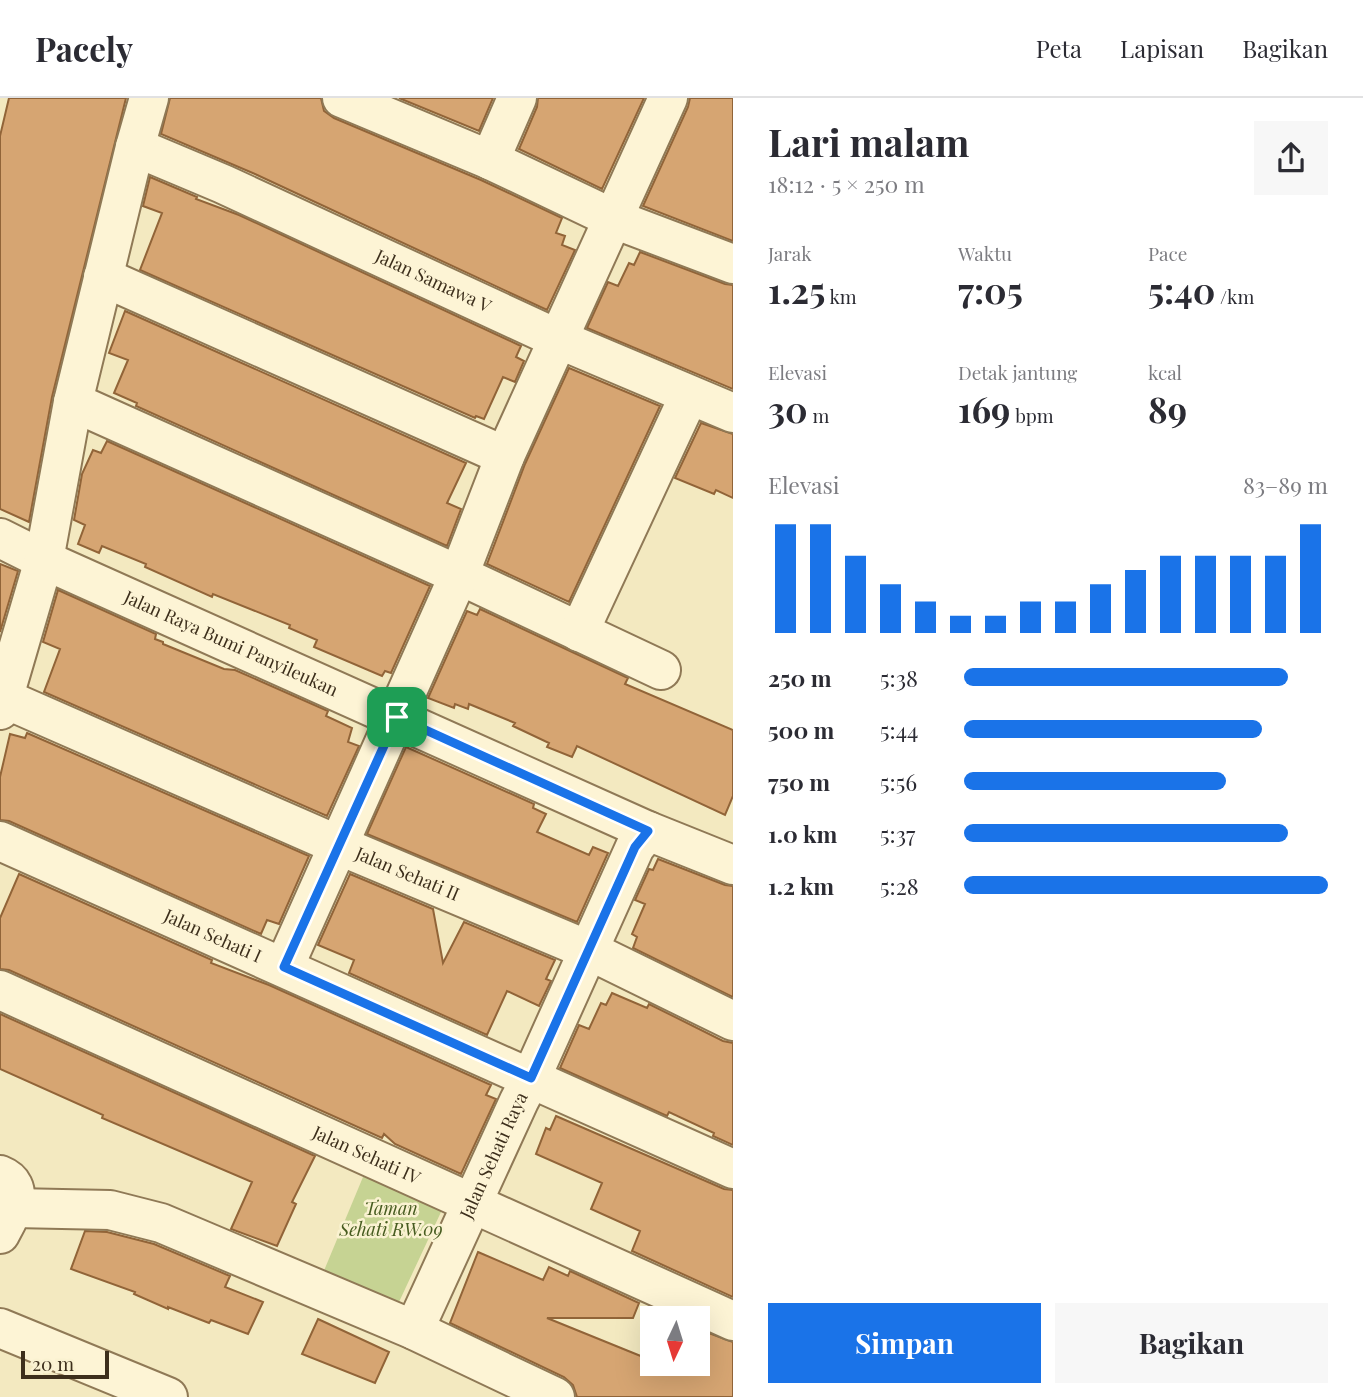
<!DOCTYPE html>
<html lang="id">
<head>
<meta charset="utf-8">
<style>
  :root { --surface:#fff; --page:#f7f7f7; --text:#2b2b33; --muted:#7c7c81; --line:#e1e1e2; --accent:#1a73e8 }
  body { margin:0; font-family:"Playfair Display",serif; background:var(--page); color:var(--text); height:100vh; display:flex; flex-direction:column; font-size:26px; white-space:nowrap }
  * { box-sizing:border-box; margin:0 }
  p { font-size:23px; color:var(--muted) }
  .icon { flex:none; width:38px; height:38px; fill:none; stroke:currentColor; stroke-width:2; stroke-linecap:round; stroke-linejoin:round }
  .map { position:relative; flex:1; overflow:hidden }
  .sheet { display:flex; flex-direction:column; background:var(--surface); width:630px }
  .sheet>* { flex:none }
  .needle { width:46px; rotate:184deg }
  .tools { position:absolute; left:640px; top:1208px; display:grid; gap:14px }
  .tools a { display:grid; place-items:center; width:70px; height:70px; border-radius:0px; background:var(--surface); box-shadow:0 7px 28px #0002; font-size:35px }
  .scale { position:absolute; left:21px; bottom:18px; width:88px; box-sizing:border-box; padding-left:7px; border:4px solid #3d2f1c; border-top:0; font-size:19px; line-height:24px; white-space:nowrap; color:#3d2f1c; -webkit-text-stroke:5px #faf2d1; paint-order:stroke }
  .pin { position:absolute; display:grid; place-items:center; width:60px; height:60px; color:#fff; margin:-30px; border-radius:14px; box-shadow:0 4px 10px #0006 }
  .round { display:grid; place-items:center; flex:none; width:74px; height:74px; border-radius:0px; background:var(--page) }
  .headline { display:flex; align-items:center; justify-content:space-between; height:119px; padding:0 35px }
  h1 { font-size:38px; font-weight:700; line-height:52px }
  .metrics { display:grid; grid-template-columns:repeat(3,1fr); gap:10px; height:119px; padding:7px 35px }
  .metrics div { display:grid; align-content:center }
  .metrics b { font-size:35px; font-weight:700 }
  .metrics small { font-size:19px; font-weight:400 }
  .metrics p { font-size:19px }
  .chart { height:196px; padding:14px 35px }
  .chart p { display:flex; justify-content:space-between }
  .chart svg { width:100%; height:126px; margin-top:7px; stroke:var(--accent); stroke-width:6 }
  .primary-button { display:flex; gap:14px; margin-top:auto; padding:14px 35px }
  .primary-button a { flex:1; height:80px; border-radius:0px; background:var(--accent); color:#fff; font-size:28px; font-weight:700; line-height:80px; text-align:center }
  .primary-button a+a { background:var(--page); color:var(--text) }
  ul { padding:0 35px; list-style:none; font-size:23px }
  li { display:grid; grid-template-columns:112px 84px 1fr; align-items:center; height:52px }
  li i { height:18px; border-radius:9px; background:var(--accent) }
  header { display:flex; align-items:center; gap:42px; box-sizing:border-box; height:98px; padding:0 35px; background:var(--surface); border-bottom:2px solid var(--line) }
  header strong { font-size:33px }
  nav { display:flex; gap:38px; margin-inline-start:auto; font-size:24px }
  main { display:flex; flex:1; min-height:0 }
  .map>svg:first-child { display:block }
  .green { fill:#c6d393 }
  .building { fill:#d6a572; stroke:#916438; stroke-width:2 }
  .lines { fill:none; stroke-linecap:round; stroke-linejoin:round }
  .minor-casing { stroke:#8f7956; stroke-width:42 }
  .minor { stroke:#fdf4d5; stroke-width:38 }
  .route-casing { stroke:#fff; stroke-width:14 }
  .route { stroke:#1a73e8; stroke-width:9 }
  .labels { text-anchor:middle; stroke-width:5; stroke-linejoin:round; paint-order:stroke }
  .street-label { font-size:18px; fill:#3d2f1c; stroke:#faf2d1 }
  .park-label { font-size:18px; font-style:italic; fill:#475c20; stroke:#faf2d1 }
</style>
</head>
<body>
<header>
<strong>Pacely</strong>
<nav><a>Peta</a><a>Lapisan</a><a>Bagikan</a></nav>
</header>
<main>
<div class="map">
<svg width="733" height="1299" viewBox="0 0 733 1299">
  <rect width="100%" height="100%" fill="#f3e9c0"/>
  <path class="green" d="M368,1067L448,1099L399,1204L323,1175Z"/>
  <path class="building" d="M9,0H126L52,299L29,424L0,411V38Z
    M170,0H321L324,13L334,20L481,82L562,120L556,135L565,138L562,147L575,152L547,212L255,76L161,36Z
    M399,0H493L479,33Z
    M538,0H644L602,91L519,51L537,9Z
    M690,0H733V143L643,108L688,9Z
    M150,79L197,99L196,101L239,117L521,248L516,259L524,263L515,284L503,279L484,321L476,318L475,320L140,172L162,115L143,108Z
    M640,154L725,186L733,187V291L587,230L608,184L618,188L629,165L634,167Z
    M125,213L466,365L447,405L461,411L447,448L136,308L137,305L114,295L128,262L109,255Z
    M569,270L660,308L569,504L487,466L525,366Z
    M701,325L733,336V400L716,392L714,396L675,380Z
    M107,343L430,488L391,575L385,573L382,578L314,549L317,542L289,530L290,527L213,496L212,499L145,469L146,466L102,448L99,455L78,446L85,427L74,422L82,376L93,352L101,355Z
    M0,466L18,473L0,534Z
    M58,492L156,536L155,541L163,544V546L224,571L235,572L328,613L326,618L352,630L348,644L359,648L327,718L44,594L60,551L43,544Z
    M480,511L628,580L625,586L733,632V698L725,717L577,648L572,659L547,649L549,645L513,628L515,625L469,606L468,611L455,606L454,610L428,600L467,513L477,517Z
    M27,635L309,758L279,826L267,822L261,836L9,723L0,722V679L10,636L25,640Z
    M406,649L534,706L533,710L546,716L537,734L589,757L593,749L608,755L577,824L367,736Z
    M658,761L725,787L733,788V899L633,850L637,839L632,836L645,806L635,802L649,771L653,772Z
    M19,776L212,862L211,865L269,887L491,987L486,997L496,1001L461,1076L395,1046L384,1036L382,1040L9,872L0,871V820Z
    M350,776L433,811L443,865L464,824L555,862L546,881L551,883L539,908L507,893L487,937L349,875L354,862L318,847Z
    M612,895L647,910L649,906L723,943L733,945V1047L713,1038L714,1035L669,1014L667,1018L560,970L579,927L589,931L601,905L606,907Z
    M0,916L315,1058L292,1104L296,1106L277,1148L231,1131L252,1084L102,1020L103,1017L0,971Z
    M556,1018L724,1091L733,1092V1199L632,1153L640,1133L591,1111L602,1085L536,1056L546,1030L550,1032Z
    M85,1133L107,1134L154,1146L230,1178L225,1189L263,1204L248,1236L211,1222L209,1225L168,1209V1211L134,1196L135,1194L71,1171Z
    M478,1154L543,1182L549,1169L568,1178L570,1173L639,1205L633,1220H547L653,1263V1265L669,1270L671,1265H698V1231L733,1244V1299H577L573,1287L564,1279L450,1225Z
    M318,1221L389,1254L375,1285L302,1256Z"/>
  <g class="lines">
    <defs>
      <g id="minor">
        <path d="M342,0L490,62L614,121L733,166"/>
        <path id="s1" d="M135,49L223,86L558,241L733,315"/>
        <path d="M490,62L517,0"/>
        <path d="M103,179L505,358"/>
        <path d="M73,304L459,477L661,572"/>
        <path id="s2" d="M0,440L44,462L648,733L733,767"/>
        <path d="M579,534L689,298"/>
        <path id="s3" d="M3,600L338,747L588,852L733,923"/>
        <path d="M0,612L44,462L73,304L135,49L149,0"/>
        <path id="s4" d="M0,743L733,1071"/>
        <path d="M284,869L459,477L505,358L668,0"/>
        <path id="s5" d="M0,892L733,1223"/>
        <path d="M0,1077C28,1088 10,1118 0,1136"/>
        <path d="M14,1110L110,1112L161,1125L414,1232L555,1299"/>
        <path d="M0,1230L168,1299"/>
        <path id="s6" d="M414,1232L519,1003L531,980L635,749L648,733"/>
      </g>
    </defs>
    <use href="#minor" class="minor-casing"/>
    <use href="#minor" class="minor"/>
  </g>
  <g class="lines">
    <defs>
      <path id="route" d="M397,619L648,733L635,749L531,980L284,869Z"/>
    </defs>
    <use href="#route" class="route-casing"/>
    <use href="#route" class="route"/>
  </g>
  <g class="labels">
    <g class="street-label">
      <text dy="6" stroke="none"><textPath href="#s1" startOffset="327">Jalan Samawa V</textPath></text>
      <text dy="6" stroke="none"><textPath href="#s2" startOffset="254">Jalan Raya Bumi Panyileukan</textPath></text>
      <text dy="6" stroke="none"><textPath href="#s3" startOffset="441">Jalan Sehati II</textPath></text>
      <text dy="6" stroke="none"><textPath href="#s4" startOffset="233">Jalan Sehati I</textPath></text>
      <text dy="6" stroke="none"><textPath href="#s5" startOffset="402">Jalan Sehati IV</textPath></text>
      <text dy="6" stroke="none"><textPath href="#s6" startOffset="192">Jalan Sehati Raya</textPath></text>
    </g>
    <g class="park-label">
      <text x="391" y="1117">Taman<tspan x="391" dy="21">Sehati RW.09</tspan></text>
    </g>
  </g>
</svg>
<div class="tools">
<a><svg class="needle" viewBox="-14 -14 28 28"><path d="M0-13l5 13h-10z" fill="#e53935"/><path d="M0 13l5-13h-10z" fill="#7c7c81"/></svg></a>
</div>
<div class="scale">20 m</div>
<div class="pin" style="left:397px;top:619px;background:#1e9e55"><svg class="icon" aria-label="arrive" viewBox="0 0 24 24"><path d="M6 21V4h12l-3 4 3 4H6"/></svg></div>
</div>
<section class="sheet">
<div class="headline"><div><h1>Lari malam</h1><p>18:12 · 5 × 250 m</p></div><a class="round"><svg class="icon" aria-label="share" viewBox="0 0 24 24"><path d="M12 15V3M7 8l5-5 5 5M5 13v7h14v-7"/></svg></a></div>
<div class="metrics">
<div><p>Jarak</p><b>1.25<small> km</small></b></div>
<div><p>Waktu</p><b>7:05</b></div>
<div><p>Pace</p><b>5:40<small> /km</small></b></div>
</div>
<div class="metrics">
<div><p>Elevasi</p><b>30<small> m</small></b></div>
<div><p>Detak jantung</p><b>169<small> bpm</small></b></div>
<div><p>kcal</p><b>89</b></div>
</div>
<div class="chart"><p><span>Elevasi</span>83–89 m</p>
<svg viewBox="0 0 160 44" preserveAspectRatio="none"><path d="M5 44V6M15 44V6M25 44V17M35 44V27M45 44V33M55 44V38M65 44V38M75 44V33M85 44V33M95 44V27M105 44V22M115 44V17M125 44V17M135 44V17M145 44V17M155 44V6"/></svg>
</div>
<ul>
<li><b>250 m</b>5:38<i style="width:89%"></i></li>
<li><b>500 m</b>5:44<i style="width:82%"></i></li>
<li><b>750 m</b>5:56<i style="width:72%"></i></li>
<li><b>1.0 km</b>5:37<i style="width:89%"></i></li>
<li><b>1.2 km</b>5:28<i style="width:100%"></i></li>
</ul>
<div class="primary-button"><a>Simpan</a><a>Bagikan</a></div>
</section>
</main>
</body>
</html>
